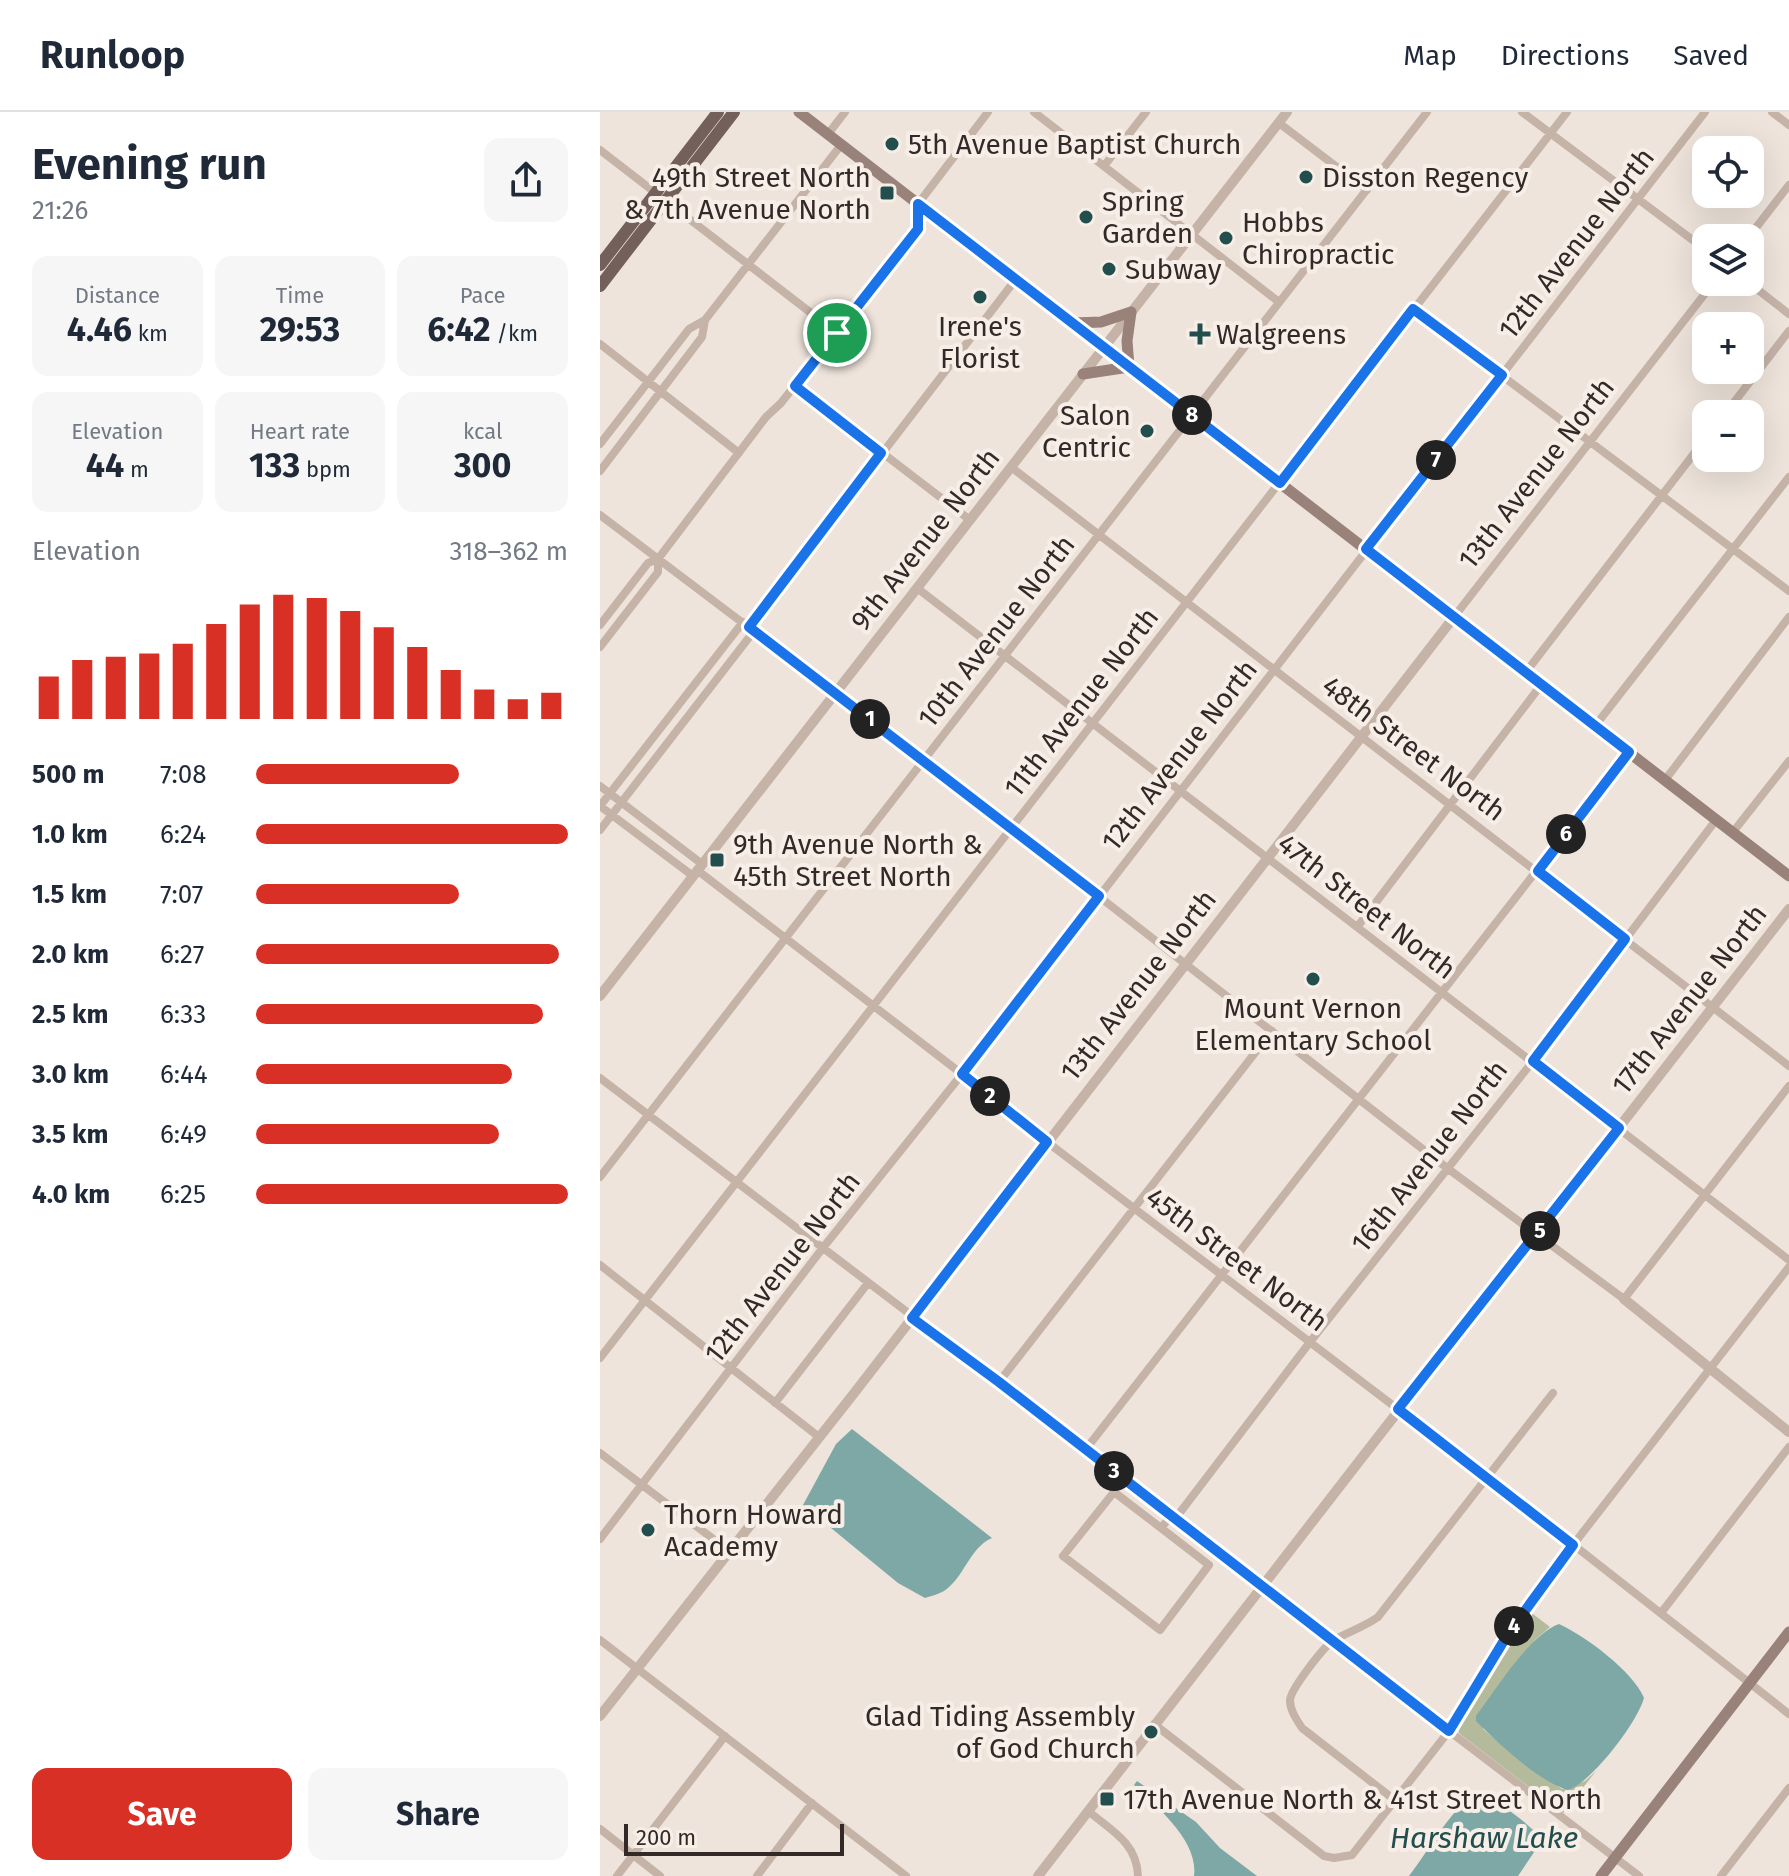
<!DOCTYPE html>
<html lang="en">
<head>
<meta charset="utf-8">
<style>
  :root { --surface:#fff; --page:#f6f6f7; --text:#1f2937; --muted:#747a83; --line:#e0e1e3; --accent:#d93025 }
  body { margin:0; font-family:"Fira Sans",sans-serif; background:var(--page); color:var(--text); height:100vh; display:flex; flex-direction:column; font-size:30px; white-space:nowrap }
  * { box-sizing:border-box; margin:0 }
  p { font-size:26px; color:var(--muted) }
  .icon { flex:none; width:44px; height:44px; fill:none; stroke:currentColor; stroke-width:2; stroke-linecap:round; stroke-linejoin:round }
  .map { position:relative; flex:1; overflow:hidden }
  .side { display:flex; flex-direction:column; background:var(--surface); width:600px }
  .side>* { flex:none }
  .buttons { position:absolute; left:1092px; top:24px; display:grid; gap:16px }
  .buttons a { display:grid; place-items:center; width:72px; height:72px; border-radius:16px; background:var(--surface); box-shadow:0 8px 32px #0002; font-size:40px }
  .scale { position:absolute; left:24px; bottom:20px; width:220px; box-sizing:border-box; padding-left:8px; border:4px solid #332a28; border-top:0; font-size:22px; line-height:28px; white-space:nowrap; color:#332a28; -webkit-text-stroke:6px #f7eee7; paint-order:stroke }
  .pin { position:absolute; display:grid; place-items:center; width:68px; height:68px; color:#fff; margin:-34px; border:4px solid #fff; border-radius:50%; box-shadow:0 2px 8px #0007 }
  .km { position:absolute; width:40px; height:40px; margin:-20px; border-radius:50%; background:#222; color:#fff; font-size:22px; line-height:40px; text-align:center }
  .round { display:grid; place-items:center; flex:none; width:84px; height:84px; border-radius:16px; background:var(--page) }
  .summary { display:flex; align-items:center; justify-content:space-between; height:136px; padding:0 32px }
  h1 { font-size:44px; font-weight:700; line-height:60px }
  .stats { display:grid; grid-template-columns:repeat(3,1fr); gap:12px; height:136px; padding:8px 32px }
  .stats div { display:grid; align-content:center; border-radius:16px; background:var(--page); text-align:center }
  .stats b { font-size:34px; font-weight:700 }
  .stats small { font-size:22px; font-weight:400 }
  .stats p { font-size:22px }
  .chart { height:224px; padding:16px 32px }
  .chart p { display:flex; justify-content:space-between }
  .chart svg { width:100%; height:144px; margin-top:8px; stroke:var(--accent); stroke-width:6 }
  .cta { display:flex; gap:16px; margin-top:auto; padding:16px 32px }
  .cta a { flex:1; height:92px; border-radius:16px; background:var(--accent); color:#fff; font-size:32px; font-weight:700; line-height:92px; text-align:center }
  .cta a+a { background:var(--page); color:var(--text) }
  ul { padding:0 32px; list-style:none; font-size:26px }
  li { display:grid; grid-template-columns:128px 96px 1fr; align-items:center; height:60px }
  li i { height:20px; border-radius:10px; background:var(--accent) }
  header { display:flex; align-items:center; gap:48px; box-sizing:border-box; height:112px; padding:0 40px; background:var(--surface); border-bottom:2px solid var(--line) }
  header strong { font-size:38px }
  nav { display:flex; gap:44px; margin-inline-start:auto; font-size:28px }
  main { display:flex; flex:1; min-height:0 }
  .map>svg:first-child { display:block }
  .green { fill:#b4bb9d }
  .water { fill:#7da8a6 }
  .lines { fill:none; stroke-linecap:round; stroke-linejoin:round }
  .minor { stroke:#c5b3a8; stroke-width:8 }
  .tertiary { stroke:#c5b3a8; stroke-width:10 }
  .secondary { stroke:#98827a; stroke-width:11 }
  .primary { stroke:#73605a; stroke-width:12 }
  .route-casing { stroke:#fff; stroke-width:16 }
  .route { stroke:#1a73e8; stroke-width:10 }
  .poi-dot { fill:#224f4e; stroke:#f7eee7; stroke-width:3 }
  .labels { text-anchor:middle; stroke-width:8; stroke-linejoin:round; paint-order:stroke }
  .poi-label { font-size:28px; fill:#332a28; stroke:#f7eee7; text-anchor:start }
  .street-label { font-size:28px; fill:#332a28; stroke:#f7eee7 }
  .water-label { font-size:30px; font-style:italic; fill:#224f4e; stroke:#f7eee7 }
</style>
</head>
<body>
<header>
<strong>Runloop</strong>
<nav><a>Map</a><a>Directions</a><a>Saved</a></nav>
</header>
<main>
<section class="side">
<div class="summary"><div><h1>Evening run</h1><p>21:26</p></div><a class="round"><svg class="icon" aria-label="share" viewBox="0 0 24 24"><path d="M12 15V3M7 8l5-5 5 5M5 13v7h14v-7"/></svg></a></div>
<div class="stats">
<div><p>Distance</p><b>4.46<small> km</small></b></div>
<div><p>Time</p><b>29:53</b></div>
<div><p>Pace</p><b>6:42<small> /km</small></b></div>
</div>
<div class="stats">
<div><p>Elevation</p><b>44<small> m</small></b></div>
<div><p>Heart rate</p><b>133<small> bpm</small></b></div>
<div><p>kcal</p><b>300</b></div>
</div>
<div class="chart"><p><span>Elevation</span>318–362 m</p>
<svg viewBox="0 0 160 44" preserveAspectRatio="none"><path d="M5 44V31M15 44V26M25 44V25M35 44V24M45 44V21M55 44V15M65 44V9M75 44V6M85 44V7M95 44V11M105 44V16M115 44V22M125 44V29M135 44V35M145 44V38M155 44V36"/></svg>
</div>
<ul>
<li><b>500 m</b>7:08<i style="width:65%"></i></li>
<li><b>1.0 km</b>6:24<i style="width:100%"></i></li>
<li><b>1.5 km</b>7:07<i style="width:65%"></i></li>
<li><b>2.0 km</b>6:27<i style="width:97%"></i></li>
<li><b>2.5 km</b>6:33<i style="width:92%"></i></li>
<li><b>3.0 km</b>6:44<i style="width:82%"></i></li>
<li><b>3.5 km</b>6:49<i style="width:78%"></i></li>
<li><b>4.0 km</b>6:25<i style="width:100%"></i></li>
</ul>
<div class="cta"><a>Save</a><a>Share</a></div>
</section>
<div class="map">
<svg width="1189" height="1764" viewBox="0 0 1189 1764">
  <rect width="100%" height="100%" fill="#eee4db"/>
  <path class="green" d="M929,1499L950,1515L935,1528L883,1617L923,1650L962,1677L985,1669L996,1659L963,1701L860,1622L857,1617Z"/>
  <path class="water" d="M252,1317L392,1426C369,1436 365,1465 344,1479C339,1482 331,1484 325,1486L298,1471L203,1393L236,1332Z
    M959,1512C985,1524 1033,1559 1044,1586C1037,1611 992,1670 968,1678C939,1670 898,1631 876,1609V1604L881,1597C899,1573 931,1522 959,1512Z
    M537,1669L596,1710L620,1736L657,1764H594C599,1729 556,1694 534,1673Z
    M875,1681C901,1689 924,1709 943,1727L918,1764H809C830,1737 848,1701 875,1681Z"/>
  <g class="lines">
    <path class="minor" d="M434,0L679,190
      M922,0L1106,138
      M1172,0L1189,13
      M679,11L767,78
      M228,22L245,0
      M0,38L237,221
      M504,54L546,0
      M1148,126L1189,73
      M1148,170L1189,202
      M813,197L1189,479
      M0,232L139,341
      M195,274L370,408
      M1125,302L1189,219
      M0,332L89,217L105,208L241,33
      M411,355L1189,954
      M0,359L102,225L105,208
      M0,403L324,648L847,1056L1024,1187L1189,974
      M317,476L1189,1148
      M854,505L1114,170
      M0,513L48,451L58,447L166,305L181,291L318,117V92L388,0
      M149,515L416,167
      M0,535L58,460V447
      M926,560L1106,326
      M995,614L1189,365
      M1065,668L1189,505
      M0,674L102,752
      M0,718L154,519
      M1133,720L1189,649
      M97,758L362,962L447,1030L887,1365L1189,1602
      M93,764L0,694L143,510
      M758,814L941,573
      M0,966L399,1270L731,1529L1039,1764
      M0,1065L827,0
      M0,1153L219,1325
      M0,1246L967,0
      M399,1270L672,919
      M175,1291L268,1171
      M486,1337L1029,640
      M0,1341L129,1439
      M575,1407L710,1230L933,949L1116,708
      M561,1416L514,1380L463,1444L560,1518L609,1453L561,1416L571,1404
      M0,1427L222,1137L362,962L1105,0
      M1061,1501L1189,1335
      M0,1528L306,1764
      M554,1612L724,1744L734,1746L752,1743L849,1619L908,1522L973,1433L1189,1155
      M796,1689L702,1616C697,1608 690,1599 690,1588C691,1577 724,1534 734,1528C748,1520 764,1515 778,1505L953,1281
      M488,1699C511,1718 537,1731 538,1764
      M0,1717L60,1764
      M17,1764L125,1624
      M157,1764L212,1691
      M1121,1764L1189,1676"/>
    <path class="tertiary" d="M0,884L687,0
      M1024,1187L1189,1320
      M0,1604L255,1280L854,505
      M438,1764C686,1440 940,1120 1189,797"/>
    <path class="secondary" d="M199,0L1189,764
      M473,211L501,210L531,200
      M529,255L527,229L531,200
      M483,262L529,255
      M1001,1764L1189,1520"/>
    <path class="primary" d="M0,153L118,0
      M0,174L134,0"/>
  </g>
  <g class="lines">
    <defs>
      <path id="route" d="M318,92L680,371L813,197L902,263L766,437L1029,640L938,759L1025,827L933,949L1019,1016L798,1297L973,1433L908,1522L849,1619L399,1270L312,1206L447,1030L362,962L499,784L149,515L281,341L195,274L318,117Z"/>
    </defs>
    <use href="#route" class="route-casing"/>
    <use href="#route" class="route"/>
  </g>
  <g class="poi-dot">
    <circle cx="292" cy="32" r="8"/>
    <circle cx="706" cy="65" r="8"/>
    <rect x="279" y="73" width="16" height="16" rx="4"/>
    <circle cx="486" cy="105" r="8"/>
    <circle cx="626" cy="126" r="8"/>
    <circle cx="509" cy="157" r="8"/>
    <circle cx="380" cy="185" r="8"/>
    <path d="M596 210h8v8h8v8h-8v8h-8v-8h-8v-8h8z"/>
    <circle cx="547" cy="319" r="8"/>
    <rect x="109" y="740" width="16" height="16" rx="4"/>
    <circle cx="713" cy="867" r="8"/>
    <circle cx="48" cy="1418" r="8"/>
    <circle cx="551" cy="1620" r="8"/>
    <rect x="499" y="1679" width="16" height="16" rx="4"/>
  </g>
  <g class="labels">
    <g class="poi-label">
      <text x="308" y="42">5th Avenue Baptist Church</text>
      <text x="271" y="75" text-anchor="end">49th Street North<tspan x="271" dy="32">&amp; 7th Avenue North</tspan></text>
      <text x="722" y="75">Disston Regency</text>
      <text x="502" y="99">Spring<tspan x="502" dy="32">Garden</tspan></text>
      <text x="642" y="120">Hobbs<tspan x="642" dy="32">Chiropractic</tspan></text>
      <text x="525" y="167">Subway</text>
      <text x="380" y="224" text-anchor="middle">Irene's<tspan x="380" dy="32">Florist</tspan></text>
      <text x="616" y="232">Walgreens</text>
      <text x="531" y="313" text-anchor="end">Salon<tspan x="531" dy="32">Centric</tspan></text>
      <text x="133" y="742">9th Avenue North &amp;<tspan x="133" dy="32">45th Street North</tspan></text>
      <text x="713" y="906" text-anchor="middle">Mount Vernon<tspan x="713" dy="32">Elementary School</tspan></text>
      <text x="64" y="1412">Thorn Howard<tspan x="64" dy="32">Academy</tspan></text>
      <text x="535" y="1614" text-anchor="end">Glad Tiding Assembly<tspan x="535" dy="32">of God Church</tspan></text>
      <text x="523" y="1697">17th Avenue North &amp; 41st Street North</text>
    </g>
    <g class="street-label">
      <text transform="translate(976 131) rotate(-52)" y="10">12th Avenue North</text>
      <text transform="translate(936 361) rotate(-52)" y="10">13th Avenue North</text>
      <text transform="translate(325 427) rotate(-52)" y="10">9th Avenue North</text>
      <text transform="translate(396 519) rotate(-52)" y="10">10th Avenue North</text>
      <text transform="translate(481 590) rotate(-52)" y="10">11th Avenue North</text>
      <text transform="translate(814 636) rotate(37)" y="10">48th Street North</text>
      <text transform="translate(579 643) rotate(-52)" y="10">12th Avenue North</text>
      <text transform="translate(767 794) rotate(38)" y="10">47th Street North</text>
      <text transform="translate(538 873) rotate(-52)" y="10">13th Avenue North</text>
      <text transform="translate(1089 887) rotate(-52)" y="10">17th Avenue North</text>
      <text transform="translate(829 1044) rotate(-52)" y="10">16th Avenue North</text>
      <text transform="translate(637 1147) rotate(37)" y="10">45th Street North</text>
      <text transform="translate(182 1155) rotate(-52)" y="10">12th Avenue North</text>
    </g>
    <g class="water-label">
      <text x="884" y="1736">Harshaw Lake</text>
    </g>
  </g>
</svg>
<div class="buttons">
<a><svg class="icon" aria-label="locate" viewBox="0 0 24 24"><circle cx="12" cy="12" r="6"/><path d="M12 2v4M12 18v4M2 12h4M18 12h4"/></svg></a>
<a><svg class="icon" aria-label="layers" viewBox="0 0 24 24"><path d="M12 4l9 5-9 5-9-5zM3 14l9 5 9-5"/></svg></a>
<a>+</a>
<a>−</a>
</div>
<div class="scale">200 m</div>
<div class="pin" style="left:237px;top:221px;background:#1e9e55"><svg class="icon" aria-label="arrive" viewBox="0 0 24 24"><path d="M6 21V4h12l-3 4 3 4H6"/></svg></div>
<b class="km" style="left:270px;top:607px">1</b>
<b class="km" style="left:390px;top:984px">2</b>
<b class="km" style="left:514px;top:1359px">3</b>
<b class="km" style="left:914px;top:1514px">4</b>
<b class="km" style="left:940px;top:1119px">5</b>
<b class="km" style="left:966px;top:722px">6</b>
<b class="km" style="left:836px;top:348px">7</b>
<b class="km" style="left:592px;top:303px">8</b>
</div>
</main>
</body>
</html>
